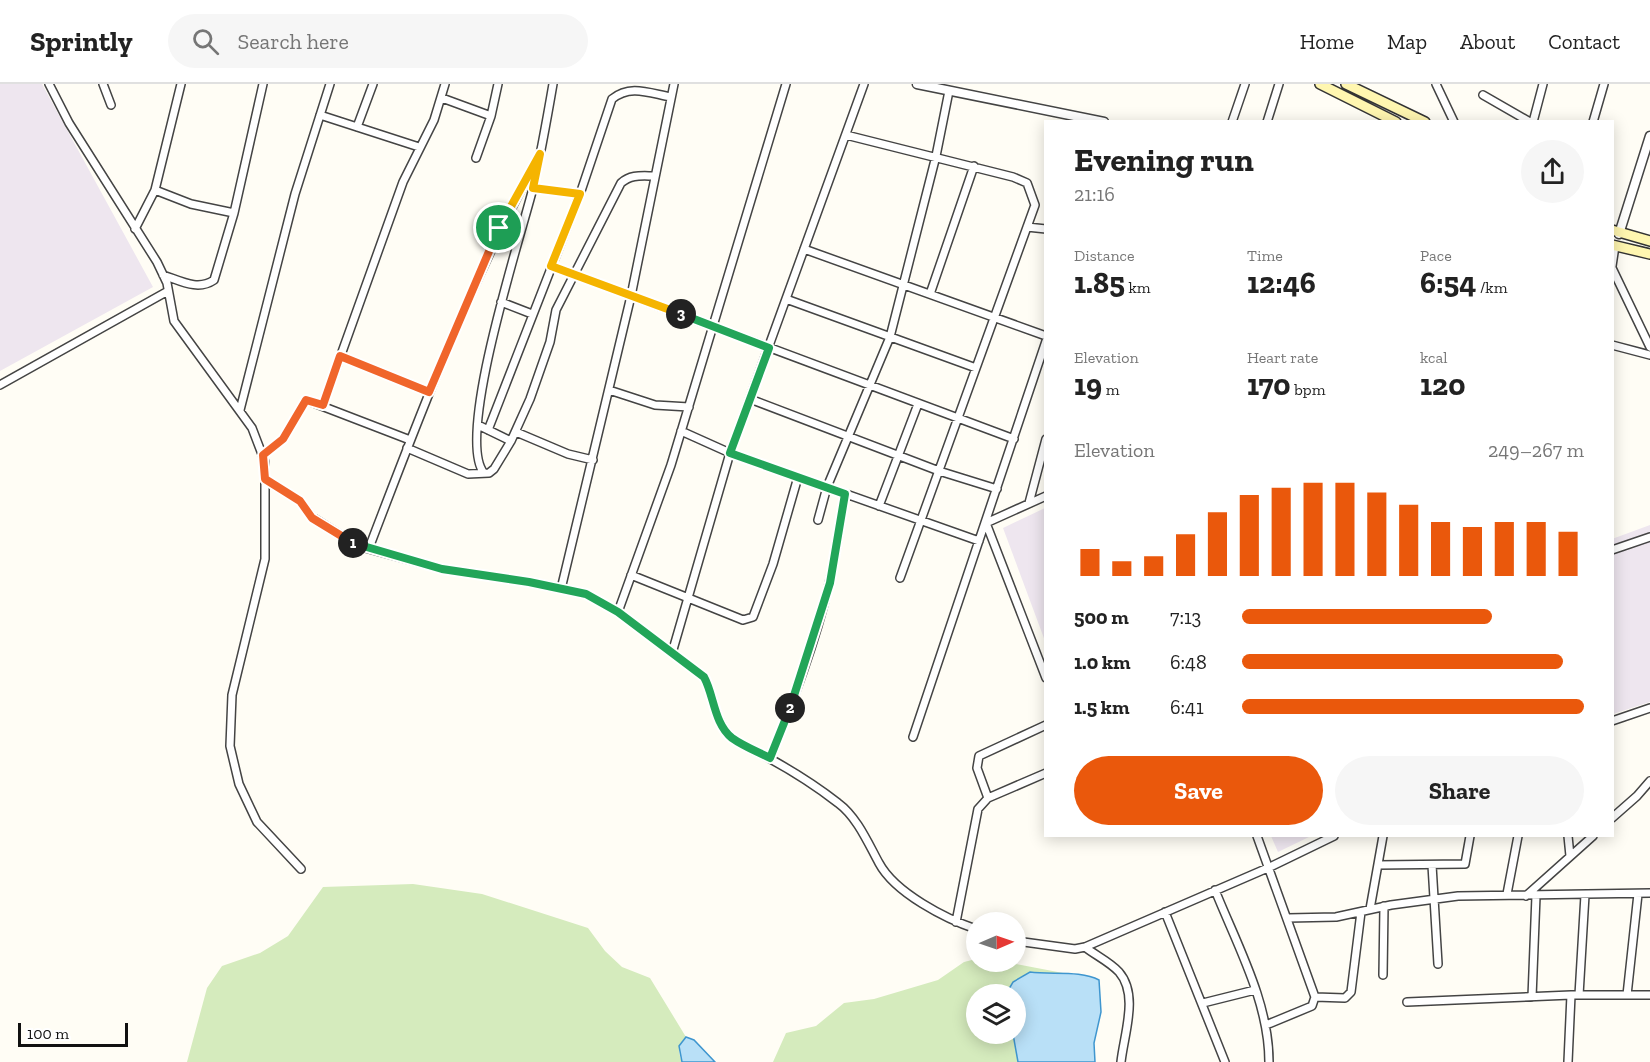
<!DOCTYPE html>
<html lang="en">
<head>
<meta charset="utf-8">
<style>
  :root { --surface:#fff; --page:#f6f6f6; --text:#222; --muted:#767676; --line:#e0e0e0; --accent:#ea580c }
  body { margin:0; font-family:"Zilla Slab",serif; background:var(--page); color:var(--text); height:100vh; display:flex; flex-direction:column; font-size:22px; white-space:nowrap }
  * { box-sizing:border-box; margin:0 }
  p { font-size:20px; color:var(--muted) }
  .icon { flex:none; width:33px; height:33px; fill:none; stroke:currentColor; stroke-width:2; stroke-linecap:round; stroke-linejoin:round }
  .map { position:relative; flex:1; overflow:hidden }
  .panel { position:absolute; left:1044px; top:36px; width:570px; height:717px; display:flex; flex-direction:column; background:var(--surface); border-radius:0px; box-shadow:0 3px 15px #0003 }
  .panel>* { flex:none }
  .needle { width:39px; rotate:88deg }
  .buttons { position:absolute; left:966px; top:828px; display:grid; gap:12px }
  .buttons a { display:grid; place-items:center; width:60px; height:60px; border-radius:50%; background:var(--surface); box-shadow:0 3px 15px #0003; font-size:30px }
  .scale { position:absolute; left:18px; bottom:15px; width:110px; box-sizing:border-box; padding-left:6px; border:3px solid #111; border-top:0; font-size:16px; line-height:21px; white-space:nowrap; color:#111; -webkit-text-stroke:4px #fff; paint-order:stroke }
  .pin { position:absolute; display:grid; place-items:center; width:51px; height:51px; color:#fff; margin:-26px; border:3px solid #fff; border-radius:50%; box-shadow:0 2px 6px #0007 }
  .km { position:absolute; width:30px; height:30px; margin:-15px; border-radius:50%; background:#222; color:#fff; font-size:16px; line-height:30px; text-align:center }
  .round { display:grid; place-items:center; flex:none; width:63px; height:63px; border-radius:32px; background:var(--page) }
  .summary { display:flex; align-items:center; justify-content:space-between; height:102px; padding:0 30px }
  h1 { font-size:33px; font-weight:800; line-height:45px }
  .metrics { display:grid; grid-template-columns:repeat(3,1fr); gap:9px; height:102px; padding:6px 30px }
  .metrics div { display:grid; align-content:center }
  .metrics b { font-size:30px; font-weight:800 }
  .metrics small { font-size:16px; font-weight:400 }
  .metrics p { font-size:16px }
  .chart { height:168px; padding:12px 30px }
  .chart p { display:flex; justify-content:space-between }
  .chart svg { width:100%; height:108px; margin-top:6px; stroke:var(--accent); stroke-width:6 }
  .cta { display:flex; gap:12px; margin-top:auto; padding:12px 30px }
  .cta a { flex:1; height:69px; border-radius:36px; background:var(--accent); color:#fff; font-size:24px; font-weight:800; line-height:69px; text-align:center }
  .cta a+a { background:var(--page); color:var(--text) }
  ul { padding:0 30px; list-style:none; font-size:20px }
  li { display:grid; grid-template-columns:96px 72px 1fr; align-items:center; height:45px }
  li i { height:15px; border-radius:8px; background:var(--accent) }
  header { display:flex; align-items:center; gap:36px; box-sizing:border-box; height:84px; padding:0 30px; background:var(--surface); border-bottom:2px solid var(--line) }
  header strong { font-size:28px }
  nav { display:flex; gap:33px; margin-inline-start:auto; font-size:21px }
  .search { width:420px; height:54px; background:var(--page); display:flex; align-items:center; gap:15px; box-sizing:border-box; padding:0 21px; border-radius:33px; color:var(--muted); font-size:22px }
  .map>svg:first-child { display:block }
  .industrial { fill:#eee6ef }
  .green { fill:#d5ebbd }
  .water { fill:#b9e0f7; stroke:#3f96cf; stroke-width:1.5 }
  .lines { fill:none; stroke-linecap:round; stroke-linejoin:round }
  .minor-casing { stroke:#444; stroke-width:10 }
  .tertiary-casing { stroke:#444; stroke-width:11 }
  .secondary-casing { stroke:#333; stroke-width:12 }
  .minor { stroke:#fff; stroke-width:7 }
  .tertiary { stroke:#fff; stroke-width:8 }
  .secondary { stroke:#fff6b0; stroke-width:9 }
  .split-1-casing { stroke:#fff; stroke-width:12 }
  .split-2-casing { stroke:#fff; stroke-width:12 }
  .split-3-casing { stroke:#fff; stroke-width:12 }
  .split-4-casing { stroke:#fff; stroke-width:12 }
  .split-1 { stroke:#f0652b; stroke-width:8 }
  .split-2 { stroke:#22a559; stroke-width:8 }
  .split-3 { stroke:#22a559; stroke-width:8 }
  .split-4 { stroke:#f5b400; stroke-width:8 }
</style>
</head>
<body>
<header>
<strong>Sprintly</strong>
<div class="search"><svg class="icon" aria-label="search" viewBox="0 0 24 24"><circle cx="10" cy="10" r="6"/><path d="M15 15l6 6"/></svg>Search here</div>
<nav><a>Home</a><a>Map</a><a>About</a><a>Contact</a></nav>
</header>
<div class="map">
<svg width="1650" height="978" viewBox="0 0 1650 978">
  <rect width="100%" height="100%" fill="#fffdf5"/>
  <path class="industrial" d="M0,0H42L153,203L0,287Z
    M1045,424V557L1003,444Z
    M1650,441V618L1613,630L1612,455Z
    M1271,752H1311L1278,768Z"/>
  <path class="green" d="M413,800L482,810L588,844L605,867L622,883L650,894L686,953C678,960 678,969 682,978H187L207,904L222,882L260,869L288,852L323,803Z
    M976,875V878H1005L1063,889C1037,898 1023,878 1006,910H976V950H1013L1018,978H773L786,949L816,942L844,919L874,915L938,896L964,878Z"/>
  <path class="water" d="M1030,888C1051,891 1081,886 1099,896L1101,928L1094,959L1095,978H1018L1013,950H1016V910H1006L1013,898Z
    M686,953L694,956L715,978H682L679,962Z"/>
  <g class="lines">
    <defs>
      <path id="minor" d="M49,0L69,39L157,178L167,199L174,237L252,344L265,378V475L232,611L230,662L239,700L257,738L301,785
        M103,0L111,21
        M1436,0L1454,38
        M1483,11L1530,38
        M442,14L491,32
        M320,31L419,63
        M1232,38L1245,0
        M1267,38L1279,0
        M1533,38L1543,0
        M1593,38L1604,0
        M357,43L373,0
        M846,51L1013,93L1027,99L1035,121L900,494
        M476,74L491,32L498,0
        M533,104L580,110
        M155,106L191,120L234,129
        M1027,143L1046,145
        M135,145L155,106L181,0
        M804,165L1046,252
        M551,182L1014,355
        M1612,182L1615,162
        M1612,184L1650,263
        M163,191C181,197 198,207 214,196L234,129L263,0
        M930,210L974,82
        M786,215L976,284
        M501,218L532,230
        M1612,261L1650,271
        M340,272L429,308
        M0,301L168,207
        M609,306L655,321L689,323
        M750,315L939,387L997,405
        M323,321L403,98L434,36L445,0
        M240,326L295,110L330,0
        M478,341L511,357
        M488,346L580,110L612,15C630,0 649,9 671,13
        M681,347L730,369L979,457
        M516,348L568,370L593,376
        M407,364L468,390L489,389L494,385L511,357L530,315L550,258L556,226L621,99C631,90 642,92 655,92
        M263,371L283,355L306,316L410,356
        M484,389C455,354 521,152 533,104C541,69 547,35 553,0
        M265,395L300,417L312,433L358,462L442,485L529,498L586,510L618,528L704,593C714,611 714,635 729,651C737,660 754,666 765,672C791,686 815,701 838,719C857,733 868,759 879,779C895,809 946,835 976,845
        M1046,412L986,439L1046,594
        M1029,419L1046,355
        M879,422L918,320
        M818,436L827,403L890,253L936,72L949,7
        M369,464C420,330 471,196 540,70
        M1612,466L1650,453
        M631,491L743,536L753,533L773,480L798,393
        M561,505L631,212L674,0
        M618,528L671,381L786,0
        M672,569L730,369L864,0
        M1612,637L1650,624
        M913,653L1046,257
        M770,674C793,617 815,560 829,500C836,471 840,440 845,410
        M988,714L977,684L979,672L1046,641
        M1612,734L1637,712L1650,697
        M1257,752L1315,913L1312,922L1266,941
        M1568,752L1570,772
        M1378,781L1465,780L1470,752
        M1432,781L1438,880
        M1215,806C1237,861 1269,918 1269,978
        M1507,810L1518,752
        M1526,812L1593,752
        M1370,825L1383,752
        M1165,828L1225,978
        M1288,834L1336,833L1391,821L1458,812L1650,809
        M956,838L978,725L988,714L1046,689
        M1016,857L1075,865L1085,863L1270,783L1334,752
        M1085,863C1095,871 1110,878 1119,888C1139,911 1124,950 1121,978
        M1383,891L1384,822
        M1579,911L1585,811
        M1627,911L1638,810
        M1315,913L1345,914L1351,908L1361,828
        M1532,913L1536,812
        M1407,918L1571,911H1650
        M1203,919L1255,906
        M1568,978L1571,911"/>
      <path id="tertiary" d="M917,0L1104,38
        M1619,150L1650,52"/>
      <path id="secondary" d="M1320,0L1396,38
        M1346,0L1425,38
        M1612,146L1650,157
        M1612,161L1650,170"/>
    </defs>
    <use href="#minor" class="minor-casing"/>
    <use href="#tertiary" class="tertiary-casing"/>
    <use href="#secondary" class="secondary-casing"/>
    <use href="#minor" class="minor"/>
    <use href="#tertiary" class="tertiary"/>
    <use href="#secondary" class="secondary"/>
  </g>
  <g class="lines">
    <defs>
      <path id="split-1" d="M353,459L312,434L300,417L265,395L263,371L283,355L306,316L323,321L340,272L429,308L499,144"/>
      <path id="split-2" d="M353,459L442,485L529,498L586,510L618,528L704,593C714,611 714,640 732,654C743,662 758,668 770,674L790,624"/>
      <path id="split-3" d="M681,230L769,264L730,369L845,410L830,499L790,624"/>
      <path id="split-4" d="M499,144L540,70L533,104L580,110L551,182L681,230"/>
    </defs>
    <use href="#split-1" class="split-1-casing"/>
    <use href="#split-2" class="split-2-casing"/>
    <use href="#split-3" class="split-3-casing"/>
    <use href="#split-4" class="split-4-casing"/>
    <use href="#split-1" class="split-1"/>
    <use href="#split-2" class="split-2"/>
    <use href="#split-3" class="split-3"/>
    <use href="#split-4" class="split-4"/>
  </g>
</svg>
<div class="buttons">
<a><svg class="needle" viewBox="-14 -14 28 28"><path d="M0-13l5 13h-10z" fill="#e53935"/><path d="M0 13l5-13h-10z" fill="#767676"/></svg></a>
<a><svg class="icon" aria-label="layers" viewBox="0 0 24 24"><path d="M12 4l9 5-9 5-9-5zM3 14l9 5 9-5"/></svg></a>
</div>
<div class="scale">100 m</div>
<div class="pin" style="left:499px;top:144px;background:#1e9e55"><svg class="icon" aria-label="arrive" viewBox="0 0 24 24"><path d="M6 21V4h12l-3 4 3 4H6"/></svg></div>
<b class="km" style="left:353px;top:459px">1</b>
<b class="km" style="left:790px;top:624px">2</b>
<b class="km" style="left:681px;top:230px">3</b>
<section class="panel">
<div class="summary"><div><h1>Evening run</h1><p>21:16</p></div><a class="round"><svg class="icon" aria-label="share" viewBox="0 0 24 24"><path d="M12 15V3M7 8l5-5 5 5M5 13v7h14v-7"/></svg></a></div>
<div class="metrics">
<div><p>Distance</p><b>1.85<small> km</small></b></div>
<div><p>Time</p><b>12:46</b></div>
<div><p>Pace</p><b>6:54<small> /km</small></b></div>
</div>
<div class="metrics">
<div><p>Elevation</p><b>19<small> m</small></b></div>
<div><p>Heart rate</p><b>170<small> bpm</small></b></div>
<div><p>kcal</p><b>120</b></div>
</div>
<div class="chart"><p><span>Elevation</span>249–267 m</p>
<svg viewBox="0 0 160 44" preserveAspectRatio="none"><path d="M5 44V33M15 44V38M25 44V36M35 44V27M45 44V18M55 44V11M65 44V8M75 44V6M85 44V6M95 44V10M105 44V15M115 44V22M125 44V24M135 44V22M145 44V22M155 44V26"/></svg>
</div>
<ul>
<li><b>500 m</b>7:13<i style="width:73%"></i></li>
<li><b>1.0 km</b>6:48<i style="width:94%"></i></li>
<li><b>1.5 km</b>6:41<i style="width:100%"></i></li>
</ul>
<div class="cta"><a>Save</a><a>Share</a></div>
</section>
</div>
</body>
</html>
